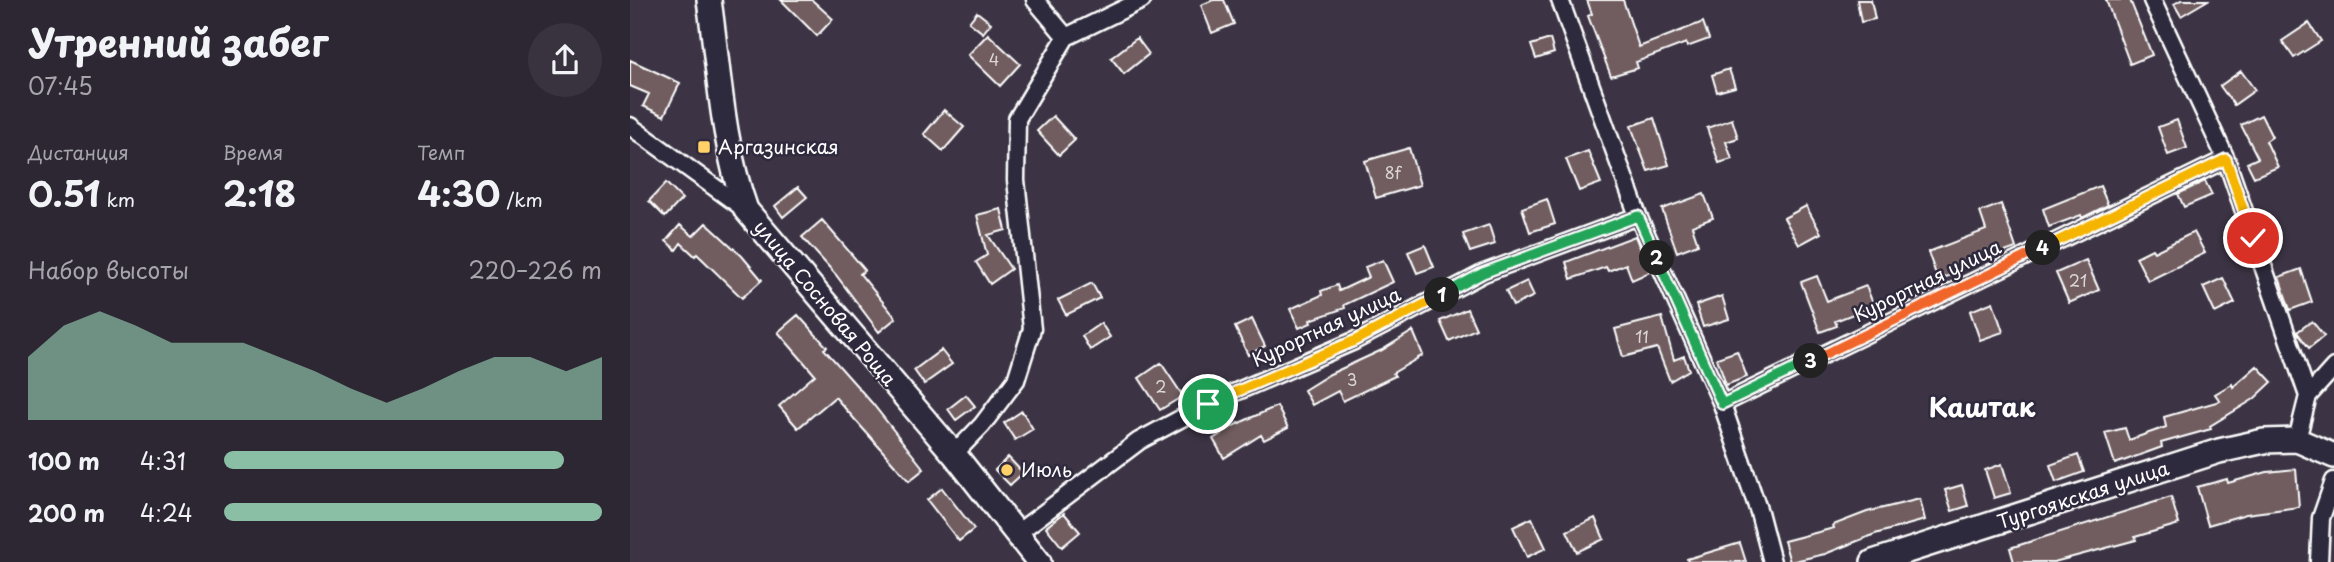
<!DOCTYPE html>
<html lang="ru">
<head>
<meta charset="utf-8">
<style>
  :root { --surface:#2d2733; --page:#39333f; --text:#f1f3f6; --muted:#a7a5ac; --accent:#8abfa5 }
  body { margin:0; font-family:"Playpen Sans",sans-serif; background:var(--page); color:var(--text); height:100vh; display:flex; flex-direction:column; font-size:26px; white-space:nowrap }
  * { box-sizing:border-box; margin:0 }
  p { font-size:23px; color:var(--muted) }
  .icon { flex:none; width:38px; height:38px; fill:none; stroke:currentColor; stroke-width:2; stroke-linecap:round; stroke-linejoin:round }
  .map { position:relative; flex:1; overflow:hidden }
  .drawer { display:flex; flex-direction:column; background:var(--surface); width:630px }
  .drawer>* { flex:none }
  .pin { position:absolute; display:grid; place-items:center; width:60px; height:60px; color:#fff; margin:-30px; border:4px solid #fff; border-radius:50%; box-shadow:0 2px 7px #0007 }
  .km { position:absolute; width:35px; height:35px; margin:-18px; border-radius:50%; background:#222; color:#fff; font-size:19px; line-height:35px; text-align:center }
  .round { display:grid; place-items:center; flex:none; width:74px; height:74px; border-radius:37px; background:var(--page) }
  .overview { display:flex; align-items:center; justify-content:space-between; height:119px; padding:0 28px }
  h1 { font-size:38px; font-weight:700; line-height:52px }
  .stats { display:grid; grid-template-columns:repeat(3,1fr); gap:10px; height:119px; padding:7px 28px }
  .stats div { display:grid; align-content:center }
  .stats b { font-size:35px; font-weight:700 }
  .stats small { font-size:19px; font-weight:400 }
  .stats p { font-size:19px }
  .chart { height:196px; padding:14px 28px }
  .chart p { display:flex; justify-content:space-between }
  .chart svg { width:100%; height:126px; margin-top:7px; fill:var(--accent); opacity:.7 }
  ul { padding:0 28px; list-style:none; font-size:23px }
  li { display:grid; grid-template-columns:112px 84px 1fr; align-items:center; height:52px }
  li i { height:18px; border-radius:9px; background:var(--accent) }
  main { display:flex; flex:1; min-height:0 }
  .map>svg:first-child { display:block }
  .building { fill:#715d5f; stroke:#fff; stroke-width:2 }
  .lines { fill:none; stroke-linecap:round; stroke-linejoin:round }
  .street-casing { stroke:#fff; stroke-width:21 }
  .secondary-casing { stroke:#fff; stroke-width:28 }
  .street { stroke:#2f2a3d; stroke-width:16 }
  .secondary { stroke:#2f2a3d; stroke-width:23 }
  .split-1-casing { stroke:#fff; stroke-width:14 }
  .split-2-casing { stroke:#fff; stroke-width:14 }
  .split-3-casing { stroke:#fff; stroke-width:14 }
  .split-4-casing { stroke:#fff; stroke-width:14 }
  .split-5-casing { stroke:#fff; stroke-width:14 }
  .split-1 { stroke:#f5b400; stroke-width:9 }
  .split-2 { stroke:#22a559; stroke-width:9 }
  .split-3 { stroke:#22a559; stroke-width:9 }
  .split-4 { stroke:#f0652b; stroke-width:9 }
  .split-5 { stroke:#f5b400; stroke-width:9 }
  .poi-dot { fill:#ffd166; stroke:#2f2a3d; stroke-width:2.5 }
  .labels { text-anchor:middle; stroke-width:5; stroke-linejoin:round; paint-order:stroke }
  .number-label { font-size:16px; fill:#dcd6d7 }
  .poi-label { font-size:19px; fill:#fff; stroke:#2f2a3d; text-anchor:start }
  .street-label { font-size:19px; fill:#fff; stroke:#2f2a3d }
  .district-label { font-size:26px; font-weight:bold; fill:#fff; stroke:#2f2a3d }
</style>
</head>
<body>
<main>
<section class="drawer">
<div class="overview"><div><h1>Утренний забег</h1><p>07:45</p></div><a class="round"><svg class="icon" aria-label="share" viewBox="0 0 24 24"><path d="M12 15V3M7 8l5-5 5 5M5 13v7h14v-7"/></svg></a></div>
<div class="stats">
<div><p>Дистанция</p><b>0.51<small> km</small></b></div>
<div><p>Время</p><b>2:18</b></div>
<div><p>Темп</p><b>4:30<small> /km</small></b></div>
</div>
<div class="chart"><p><span>Набор высоты</span>220–226 m</p>
<svg viewBox="0 0 160 44" preserveAspectRatio="none"><path d="M0 44V22L10 11L20 6L30 11L40 17L50 17L60 17L70 22L80 27L90 33L100 38L110 33L120 27L130 22L140 22L150 27L160 22V44z"/></svg>
</div>
<ul>
<li><b>100 m</b>4:31<i style="width:90%"></i></li>
<li><b>200 m</b>4:24<i style="width:100%"></i></li>
</ul>
</section>
<div class="map">
<svg width="1704" height="562" viewBox="0 0 1704 562">
  <rect width="100%" height="100%" fill="#3c3444"/>
  <filter id="ink" filterUnits="userSpaceOnUse"><feTurbulence type="fractalNoise" baseFrequency=".0143" numOctaves="2"/><feDisplacementMap in="SourceGraphic" scale="14" xChannelSelector="R" yChannelSelector="G"/><feConvolveMatrix kernelMatrix="1 2 1 2 8 2 1 2 1" color-interpolation-filters="sRGB"/></filter>
  <g filter="url(#ink)">
    <path class="building" d="M151,0H182L203,19L187,36Z
      M583,0H594L604,24L582,33L571,5Z
      M957,0H993L1009,47L1073,22L1079,39L1057,47L1056,43L1006,62L1008,68L981,76L958,16L962,14Z
      M1227,0H1241L1245,19L1231,22Z
      M1476,0H1500L1522,55L1500,64Z
      M1551,0H1578L1551,16L1544,4Z
      M347,12L361,23L353,33L339,22Z
      M1679,23L1691,41L1664,58L1652,41Z
      M358,34L390,64L370,86L338,55Z
      M507,38L519,54L494,74L481,58Z
      M920,39L924,53L906,59L901,45Z
      M0,60L50,83L34,116L13,106L19,94L0,86Z
      M1099,69L1105,87L1087,92L1082,75Z
      M1611,71L1625,90L1604,105L1590,86Z
      M314,110L334,127L313,151L294,134Z
      M1631,115L1642,137L1636,141L1648,167L1624,177L1617,163L1628,158L1611,125Z
      M423,116L445,140L429,155L407,131Z
      M1024,118L1039,165L1018,171L1001,126Z
      M1102,119L1108,138L1096,142L1102,159L1089,163L1077,128Z
      M1547,120L1557,148L1538,155L1528,127Z
      M779,148L790,185L746,198L735,161Z
      M958,151L971,183L949,191L936,159Z
      M1575,181L1582,195L1554,207L1548,194Z
      M36,183L52,199L35,217L19,201Z
      M1470,186L1478,205L1452,218L1451,215L1419,227L1413,209Z
      M168,187L177,197L153,217L145,206Z
      M1074,194L1083,218L1062,226L1068,244L1047,252L1032,209Z
      M917,199L925,224L900,232L892,208Z
      M1371,204L1386,248L1322,271L1324,274L1308,280L1298,252L1356,230L1350,212Z
      M1176,206L1191,233L1169,245L1154,218Z
      M371,209L376,230L358,235L381,269L360,284L346,262L357,255L347,215Z
      M192,220L235,270L230,274L266,318L249,332L206,275L172,237Z
      M76,223L112,256L132,280L112,298L67,254L65,256L51,243L46,250L36,241L50,225L63,236Z
      M859,225L865,244L840,252L833,234Z
      M1564,232L1575,253L1518,281L1506,257L1522,249L1524,252Z
      M1005,236L1020,272L1002,280L996,264L978,271L976,267L941,279L936,262Z
      M795,245L804,267L787,273L778,252Z
      M753,260L763,282L714,305L715,308L680,320L681,323L669,328L660,309L692,295L691,291L707,285L709,291L739,277L735,267Z
      M1456,260L1469,290L1439,303L1426,273Z
      M1671,269L1682,302L1660,310L1649,277Z
      M1187,276L1197,301L1236,286L1244,306L1205,321L1207,326L1190,332L1171,282Z
      M1593,278L1605,303L1585,313L1573,287Z
      M897,281L904,296L883,306L876,291Z
      M462,283L470,298L436,315L428,300Z
      M1092,296L1099,319L1073,327L1066,305Z
      M1363,302L1373,332L1350,340L1340,311Z
      M837,309L846,329L819,341L810,321Z
      M168,315L197,347L194,349L242,403L294,469L279,481L205,397L168,428L149,406L185,375L148,332Z
      M1032,317L1044,360L1054,356L1059,370L1040,381L1027,348L993,357L985,329Z
      M622,319L635,346L618,355L605,327Z
      M1682,321L1694,336L1679,348L1667,332Z
      M471,323L480,337L460,350L452,336Z
      M783,331L793,355L763,373L765,376L713,401L708,391L682,405L674,390L700,374L752,350Z
      M311,350L322,364L294,384L284,370Z
      M1107,351L1117,377L1096,385L1087,358Z
      M531,363L553,396L530,410L509,378Z
      M1627,366L1642,382L1624,399L1580,426L1581,429L1531,443L1532,447L1485,464L1475,433L1495,428L1499,440L1536,427L1534,417L1590,401L1585,394L1602,384L1603,387Z
      M336,395L345,406L326,420L318,409Z
      M647,406L658,428L634,440L631,435L594,458L583,439L605,425Z
      M392,411L403,429L385,440L374,423Z
      M1448,455L1454,472L1426,482L1420,465Z
      M378,457L393,473L380,485L365,470Z
      M1372,464L1381,493L1364,498L1355,470Z
      M1666,469L1669,507L1616,514L1578,525L1567,487L1597,479L1598,483L1637,472Z
      M1332,485L1338,506L1322,511L1315,490Z
      M312,488L344,529L329,541L297,500Z
      M1541,497L1549,524L1505,537L1506,540L1424,562H1384L1380,548Z
      M1290,499L1295,520L1245,534L1195,554L1160,562L1154,541L1204,528L1203,525L1237,512Z
      M434,513L450,532L432,547L416,527Z
      M902,518L916,548L897,557L883,527Z
      M965,518L974,539L947,552L937,531Z
      M1110,543L1116,562H1058L1057,559Z"/>
    <g class="lines">
      <defs>
        <path id="street" d="M405,0L436,37
          M930,0L1008,216L1092,404L1129,512L1142,562
          M1522,0L1596,159L1678,396L1667,440
          M0,126L116,210
          M1678,396L1704,367
          M1092,404L1596,159
          M324,454L352,425L386,380L402,329L386,180L387,119L436,37L512,0
          M386,534L509,441L578,404L724,341L854,273L1008,216
          M1689,562L1691,518L1704,481"/>
        <path id="secondary" d="M79,0C89,70 92,143 116,210L324,454L409,562
          M1243,562L1589,451L1634,441L1667,440L1704,456"/>
      </defs>
      <use href="#street" class="street-casing"/>
      <use href="#secondary" class="secondary-casing"/>
      <use href="#street" class="street"/>
      <use href="#secondary" class="secondary"/>
    </g>
  </g>
  <g class="lines" filter="url(#ink)">
    <defs>
      <path id="split-1" d="M578,404L724,341L812,295"/>
      <path id="split-2" d="M812,295L853,273L1008,216L1027,258"/>
      <path id="split-3" d="M1027,258L1092,404L1181,361"/>
      <path id="split-4" d="M1181,361L1413,248"/>
      <path id="split-5" d="M1413,248L1596,159L1623,238"/>
    </defs>
    <use href="#split-1" class="split-1-casing"/>
    <use href="#split-2" class="split-2-casing"/>
    <use href="#split-3" class="split-3-casing"/>
    <use href="#split-4" class="split-4-casing"/>
    <use href="#split-5" class="split-5-casing"/>
    <use href="#split-1" class="split-1"/>
    <use href="#split-2" class="split-2"/>
    <use href="#split-3" class="split-3"/>
    <use href="#split-4" class="split-4"/>
    <use href="#split-5" class="split-5"/>
  </g>
  <g class="poi-dot">
    <rect x="67" y="140" width="14" height="14" rx="3.5"/>
    <circle cx="377" cy="470" r="7"/>
  </g>
  <g class="labels">
    <g class="number-label">
      <text x="364" y="66">4</text>
      <text x="763" y="179">8f</text>
      <text x="1448" y="287">21</text>
      <text x="1012" y="343">11</text>
      <text x="722" y="386">3</text>
      <text x="531" y="393">2</text>
    </g>
    <g class="poi-label">
      <text x="88" y="154">Аргазинская</text>
      <text x="391" y="477">Июль</text>
    </g>
    <g class="street-label">
      <text transform="translate(1297 281) rotate(-26)" y="7">Курортная улица</text>
      <text transform="translate(195 303) rotate(50)" y="7">улица Сосновая Роща</text>
      <text transform="translate(696 327) rotate(-25)" y="7">Курортная улица</text>
      <text transform="translate(1453 495) rotate(-18)" y="7">Тургоякская улица</text>
    </g>
    <g class="district-label">
      <text x="1352" y="417">Каштак</text>
    </g>
  </g>
</svg>
<div class="pin" style="left:578px;top:404px;background:#1e9e55"><svg class="icon" aria-label="arrive" viewBox="0 0 24 24"><path d="M6 21V4h12l-3 4 3 4H6"/></svg></div>
<div class="pin" style="left:1623px;top:238px;background:#d93025"><svg class="icon" aria-label="check" viewBox="0 0 24 24"><path d="M5 12l5 5 9-10"/></svg></div>
<b class="km" style="left:812px;top:295px">1</b>
<b class="km" style="left:1027px;top:258px">2</b>
<b class="km" style="left:1181px;top:361px">3</b>
<b class="km" style="left:1413px;top:248px">4</b>
</div>
</main>
</body>
</html>
